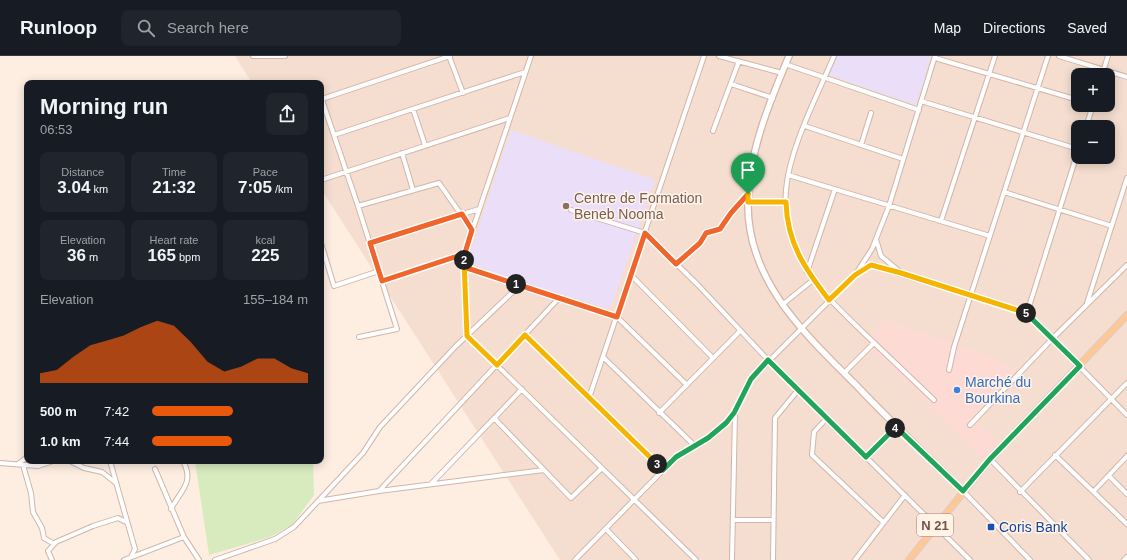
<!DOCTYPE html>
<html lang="en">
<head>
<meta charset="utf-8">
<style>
  :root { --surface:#171b24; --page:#20242c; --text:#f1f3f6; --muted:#9ea1a6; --line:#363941; --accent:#ea580c }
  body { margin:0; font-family:Arial,sans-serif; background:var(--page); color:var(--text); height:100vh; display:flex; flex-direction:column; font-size:15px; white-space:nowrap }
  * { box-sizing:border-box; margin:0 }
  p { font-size:13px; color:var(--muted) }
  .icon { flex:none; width:22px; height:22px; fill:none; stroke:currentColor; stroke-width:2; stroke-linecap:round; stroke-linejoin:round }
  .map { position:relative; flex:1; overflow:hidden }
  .sheet { position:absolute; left:24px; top:24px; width:300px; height:384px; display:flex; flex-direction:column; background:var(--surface); border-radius:8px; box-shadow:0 2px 10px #0003 }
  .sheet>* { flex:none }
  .buttons { position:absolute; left:1071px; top:12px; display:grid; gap:8px }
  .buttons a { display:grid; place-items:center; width:44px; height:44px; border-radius:8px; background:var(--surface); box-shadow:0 2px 10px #0003; font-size:20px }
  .pin { position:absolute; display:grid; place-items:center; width:34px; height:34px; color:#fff; margin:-41px -17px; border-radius:50% 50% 50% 0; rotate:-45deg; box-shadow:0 0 4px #0007 }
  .pin .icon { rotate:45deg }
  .km { position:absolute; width:20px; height:20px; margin:-10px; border-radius:50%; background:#222; color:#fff; font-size:11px; line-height:20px; text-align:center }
  .round { display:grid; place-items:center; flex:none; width:42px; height:42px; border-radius:8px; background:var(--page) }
  .head { display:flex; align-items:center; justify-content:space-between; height:68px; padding:0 16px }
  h1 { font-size:22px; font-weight:700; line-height:30px }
  .stats { display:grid; grid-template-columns:repeat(3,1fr); gap:6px; height:68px; padding:4px 16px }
  .stats div { display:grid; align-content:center; border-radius:8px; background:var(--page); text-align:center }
  .stats b { font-size:17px; font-weight:700 }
  .stats small { font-size:11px; font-weight:400 }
  .stats p { font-size:11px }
  .chart { height:112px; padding:8px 16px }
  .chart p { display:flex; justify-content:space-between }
  .chart svg { width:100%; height:72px; margin-top:4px; fill:var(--accent); opacity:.7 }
  ul { padding:0 16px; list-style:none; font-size:13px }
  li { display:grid; grid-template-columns:64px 48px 1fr; align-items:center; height:30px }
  li i { height:10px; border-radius:5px; background:var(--accent) }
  header { display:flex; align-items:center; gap:24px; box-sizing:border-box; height:56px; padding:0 20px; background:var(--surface); border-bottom:1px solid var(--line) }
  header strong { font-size:19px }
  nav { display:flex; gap:22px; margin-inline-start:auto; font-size:14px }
  .search { width:280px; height:36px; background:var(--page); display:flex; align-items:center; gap:10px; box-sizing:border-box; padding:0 14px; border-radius:8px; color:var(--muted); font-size:15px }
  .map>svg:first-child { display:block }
  .residential { fill:#f5decf; fill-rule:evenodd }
  .commercial { fill:#fedad4 }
  .education { fill:#ebdef9 }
  .green { fill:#d8ebbf }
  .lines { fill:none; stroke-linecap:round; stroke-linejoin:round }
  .street-casing { stroke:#d1b5aa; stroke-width:6 }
  .secondary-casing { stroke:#d4b4a7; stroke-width:8 }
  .primary-casing { stroke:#d9cecb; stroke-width:8 }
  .street { stroke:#fff; stroke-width:4 }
  .secondary { stroke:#fff; stroke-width:5.5 }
  .primary { stroke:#ffc796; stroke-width:6 }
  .split-1-casing { stroke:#fff; stroke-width:8 }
  .split-2-casing { stroke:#fff; stroke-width:8 }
  .split-3-casing { stroke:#fff; stroke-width:8 }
  .split-4-casing { stroke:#fff; stroke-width:8 }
  .split-5-casing { stroke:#fff; stroke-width:8 }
  .split-6-casing { stroke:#fff; stroke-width:8 }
  .split-1 { stroke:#f0652b; stroke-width:5 }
  .split-2 { stroke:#f0652b; stroke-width:5 }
  .split-3 { stroke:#f5b400; stroke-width:5 }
  .split-4 { stroke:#22a559; stroke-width:5 }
  .split-5 { stroke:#22a559; stroke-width:5 }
  .split-6 { stroke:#f5b400; stroke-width:5 }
  .education-dot { fill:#8d6e63; stroke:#fff3e8; stroke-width:1.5 }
  .shop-dot { fill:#3f7fe0; stroke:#fff3e8; stroke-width:1.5 }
  .transit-dot { fill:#1a4fb4; stroke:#fff3e8; stroke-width:1.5 }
  .labels { text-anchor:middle; stroke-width:3; stroke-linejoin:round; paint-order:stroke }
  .shield { fill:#fff3e8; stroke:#9f8177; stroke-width:1 }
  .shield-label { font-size:13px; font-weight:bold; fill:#765047 }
  .education-label { font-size:14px; fill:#785e54; stroke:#fff3e8; text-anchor:start }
  .shop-label { font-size:14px; fill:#366cbe; stroke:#fff3e8; text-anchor:start }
  .transit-label { font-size:14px; fill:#164399; stroke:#fff3e8; text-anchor:start }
</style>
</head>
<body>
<header>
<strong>Runloop</strong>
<div class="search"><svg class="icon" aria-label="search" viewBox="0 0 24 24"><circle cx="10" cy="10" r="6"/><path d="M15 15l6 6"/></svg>Search here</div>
<nav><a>Map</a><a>Directions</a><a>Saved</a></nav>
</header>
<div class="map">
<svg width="1127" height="504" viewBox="0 0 1127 504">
  <rect width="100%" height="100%" fill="#fdeee1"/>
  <path class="residential" d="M235,0H1127V504H560L321,133V27H252ZM1078,19H1108V49H1078ZM1078,71H1108V101H1078Z"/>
  <path class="commercial" d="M886,264L997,302L1016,317L973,362L1001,389L984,406L864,284Z"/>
  <path class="education" d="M837,0H931L916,49L829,19Z
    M511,74L655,124L611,251L607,252L530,229L467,206Z"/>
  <path class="green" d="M195,405H313L314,439L292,469L270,481L209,499Z"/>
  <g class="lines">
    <defs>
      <path id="street" d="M253,0H285
        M449,0L463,37
        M531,0L464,199L467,280L696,504
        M719,0L782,17
        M834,0C818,38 789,93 786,134C780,199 826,241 868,281C890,302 912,323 934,344
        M1059,0L1127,21
        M935,2L1078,44
        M785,8L919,54
        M1102,19L1108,0
        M731,28L773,42
        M321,41L358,150L397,273L359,281
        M322,43L450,0
        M921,45L1078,93
        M413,53L425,89
        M805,70L903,103
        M1086,71L1093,49
        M713,75L739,5
        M334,79L525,16
        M861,89L871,57
        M402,97L413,134
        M788,119L990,180
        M321,124L510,62
        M1004,136L1112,170
        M748,146H785
        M358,150L439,127L472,174
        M571,154L645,177L698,229L768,304L970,504
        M941,165L995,0
        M876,183L881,200L899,215
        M321,187L334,230L379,215
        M370,187L479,153
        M676,208L700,187L705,177L720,173L731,157L748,138
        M464,211L617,261L687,329
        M807,216L835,133
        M857,218L871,209L1027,257L1127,359
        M631,219L713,302
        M382,225L464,198
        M1087,247L1127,122
        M782,249L813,224
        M1027,257L1078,95
        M525,279L663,414
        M603,301L694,389
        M949,314L954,291L1048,0
        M844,317L874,287
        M589,342L704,0
        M659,357L740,275
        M494,362L571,442L602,412
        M827,362L814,376L812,399L883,466
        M970,369L1052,283L1127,209
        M1055,399L1127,468
        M866,401L896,371
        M990,403L1089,504
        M70,405L84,412L102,416L116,427
        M110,405L135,493L131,501
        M0,407L38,410L53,405
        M18,408L27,401
        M23,409L31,437L33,456L42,472L44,482L54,488
        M155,413L184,481L199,504
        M1109,420L1127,438
        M431,428L522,333
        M379,435L559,242
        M963,435L1030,504
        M1094,435L1127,400
        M1020,436L1127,327
        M318,445L379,435L544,414
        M171,453C180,435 195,427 183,405
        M733,464H772
        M606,473L636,504
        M52,504L48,495L56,486L93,470L118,462L126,466
        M124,504L184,481
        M215,504L275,483L294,471L363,397L380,371L456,290L520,229
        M575,504L676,401L708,382L726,367L735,357L744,335L751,323L855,219L872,193L889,150L935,0
        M732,504L735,357
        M773,504L775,362L798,334
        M855,504L905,439
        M1124,504L1127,501"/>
      <path id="secondary" d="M789,0C770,45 749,95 748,145C746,225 806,279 858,331C892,367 928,401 963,435"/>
      <path id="primary" d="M909,504L990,403L1127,259"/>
    </defs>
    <use href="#street" class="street-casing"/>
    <use href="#secondary" class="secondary-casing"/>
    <use href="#primary" class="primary-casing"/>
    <use href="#street" class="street"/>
    <use href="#secondary" class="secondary"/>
    <use href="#primary" class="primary"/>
  </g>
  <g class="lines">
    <defs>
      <path id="split-1" d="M516,228L617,261L645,177L676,208L700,187L706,177L720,173L731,157L748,138"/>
      <path id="split-2" d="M464,204V200L472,174L462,158L370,187L382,225L464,198V211L516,228"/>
      <path id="split-3" d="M464,204L467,280L497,309L525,279L657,408"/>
      <path id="split-4" d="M657,408L663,414L676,401L708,382L726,367L734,357L751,323L768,304L866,401L895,372"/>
      <path id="split-5" d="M895,372L896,371L963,435L990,403L1080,310L1026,257"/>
      <path id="split-6" d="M748,138V146H786C787,187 805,213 829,244L855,219L871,209L901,217L1026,257"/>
    </defs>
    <use href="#split-1" class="split-1-casing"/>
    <use href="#split-2" class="split-2-casing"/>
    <use href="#split-3" class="split-3-casing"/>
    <use href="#split-4" class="split-4-casing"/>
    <use href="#split-5" class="split-5-casing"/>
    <use href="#split-6" class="split-6-casing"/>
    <use href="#split-1" class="split-1"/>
    <use href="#split-2" class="split-2"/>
    <use href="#split-3" class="split-3"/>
    <use href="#split-4" class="split-4"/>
    <use href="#split-5" class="split-5"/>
    <use href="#split-6" class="split-6"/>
  </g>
  <circle class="education-dot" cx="566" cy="150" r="4"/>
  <circle class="shop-dot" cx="957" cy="334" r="4"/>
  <rect class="transit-dot" x="987" y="467" width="8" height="8" rx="2"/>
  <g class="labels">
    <rect class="shield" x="917" y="458" width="36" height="22" rx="3"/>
    <g class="shield-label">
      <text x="935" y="474">N 21</text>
    </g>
    <g class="education-label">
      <text x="574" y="147">Centre de Formation<tspan x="574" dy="16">Beneb Nooma</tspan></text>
    </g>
    <g class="shop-label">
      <text x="965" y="331">Marché du<tspan x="965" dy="16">Bourkina</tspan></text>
    </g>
    <g class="transit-label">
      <text x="999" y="476">Coris Bank</text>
    </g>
  </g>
</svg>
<div class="buttons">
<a>+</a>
<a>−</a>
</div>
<div class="pin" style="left:748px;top:138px;background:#1e9e55"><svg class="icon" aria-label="arrive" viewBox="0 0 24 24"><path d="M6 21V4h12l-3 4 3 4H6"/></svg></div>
<b class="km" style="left:516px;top:228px">1</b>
<b class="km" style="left:464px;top:204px">2</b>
<b class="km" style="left:657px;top:408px">3</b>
<b class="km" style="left:895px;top:372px">4</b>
<b class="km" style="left:1026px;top:257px">5</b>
<section class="sheet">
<div class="head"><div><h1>Morning run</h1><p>06:53</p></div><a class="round"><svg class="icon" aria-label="share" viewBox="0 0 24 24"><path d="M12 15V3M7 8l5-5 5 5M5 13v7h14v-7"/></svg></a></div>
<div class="stats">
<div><p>Distance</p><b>3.04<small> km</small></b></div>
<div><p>Time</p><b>21:32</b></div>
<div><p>Pace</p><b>7:05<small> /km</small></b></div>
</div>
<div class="stats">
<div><p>Elevation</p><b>36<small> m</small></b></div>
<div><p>Heart rate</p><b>165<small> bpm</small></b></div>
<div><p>kcal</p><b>225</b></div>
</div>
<div class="chart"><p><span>Elevation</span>155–184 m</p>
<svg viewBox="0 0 160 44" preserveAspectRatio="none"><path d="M0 44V38L10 36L20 28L30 21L40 18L50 15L60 10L70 6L80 9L90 19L100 31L110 37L120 34L130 29L140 29L150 35L160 38V44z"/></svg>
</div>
<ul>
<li><b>500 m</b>7:42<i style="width:52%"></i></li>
<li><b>1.0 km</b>7:44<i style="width:51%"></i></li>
</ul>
</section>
</div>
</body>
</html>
